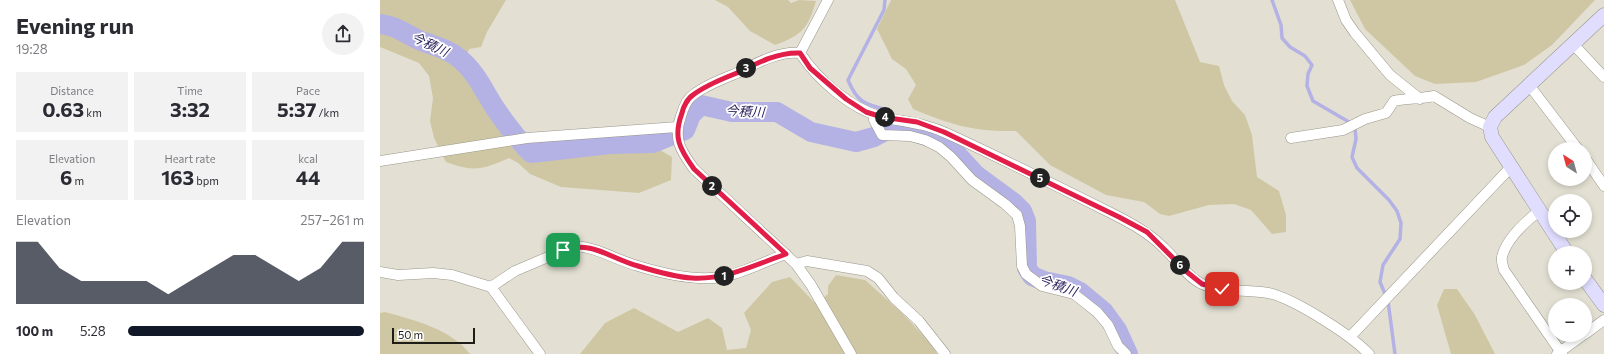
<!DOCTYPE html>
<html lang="en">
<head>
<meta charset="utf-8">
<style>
  :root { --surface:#fff; --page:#f2f2f3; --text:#2b2b33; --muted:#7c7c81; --accent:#111827 }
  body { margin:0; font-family:Commissioner,"Noto Sans JP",sans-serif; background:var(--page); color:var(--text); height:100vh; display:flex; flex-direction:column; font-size:15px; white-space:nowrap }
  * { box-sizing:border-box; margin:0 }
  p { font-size:13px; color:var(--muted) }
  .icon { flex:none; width:22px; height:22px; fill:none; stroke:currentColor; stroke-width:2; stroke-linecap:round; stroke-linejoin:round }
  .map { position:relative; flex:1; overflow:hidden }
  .drawer { display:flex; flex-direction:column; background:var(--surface); width:380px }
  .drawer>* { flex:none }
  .needle { width:26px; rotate:324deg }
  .tools { position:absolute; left:1168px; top:142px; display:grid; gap:8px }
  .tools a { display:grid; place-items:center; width:44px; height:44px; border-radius:50%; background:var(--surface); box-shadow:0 2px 6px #0003; font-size:20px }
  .scale { position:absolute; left:12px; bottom:10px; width:83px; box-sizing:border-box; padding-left:4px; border:2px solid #1e1d18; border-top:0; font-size:11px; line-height:14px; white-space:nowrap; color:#1e1d18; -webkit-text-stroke:3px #fff; paint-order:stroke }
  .pin { position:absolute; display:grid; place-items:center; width:34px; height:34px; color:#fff; margin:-17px; border-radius:8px; box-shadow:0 2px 6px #0006 }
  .km { position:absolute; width:20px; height:20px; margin:-10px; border-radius:50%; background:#222; color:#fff; font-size:11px; line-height:20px; text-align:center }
  .round { display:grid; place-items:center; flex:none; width:42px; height:42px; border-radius:21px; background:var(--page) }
  .headline { display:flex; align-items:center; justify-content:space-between; height:68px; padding:0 16px }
  h1 { font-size:22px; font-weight:700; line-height:30px }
  .figures { display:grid; grid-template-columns:repeat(3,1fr); gap:6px; height:68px; padding:4px 16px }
  .figures div { display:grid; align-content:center; border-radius:0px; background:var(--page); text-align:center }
  .figures b { font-size:20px; font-weight:700 }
  .figures small { font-size:11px; font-weight:400 }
  .figures p { font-size:11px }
  .chart { height:112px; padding:8px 16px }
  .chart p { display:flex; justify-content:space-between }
  .chart svg { width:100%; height:72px; margin-top:4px; fill:var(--accent); opacity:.7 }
  ul { padding:0 16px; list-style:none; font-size:13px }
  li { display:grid; grid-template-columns:64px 48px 1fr; align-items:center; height:30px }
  li i { height:10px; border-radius:5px; background:var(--accent) }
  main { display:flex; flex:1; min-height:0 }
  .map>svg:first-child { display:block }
  .green { fill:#cfc7a3 }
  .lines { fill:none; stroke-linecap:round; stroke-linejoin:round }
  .stream { stroke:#b4b2e4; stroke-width:3.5 }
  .river { stroke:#b4b2e4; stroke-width:20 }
  .street-casing { stroke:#99968a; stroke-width:11 }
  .secondary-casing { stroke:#99968a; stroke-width:15 }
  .street { stroke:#fff; stroke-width:10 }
  .secondary { stroke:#e0ddfe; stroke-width:14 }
  .route-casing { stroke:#fff; stroke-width:8 }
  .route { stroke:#e11d48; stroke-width:5 }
  .labels { text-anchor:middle; stroke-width:3.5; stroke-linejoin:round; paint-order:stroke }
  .water-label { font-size:13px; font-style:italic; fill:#2c225d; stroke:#fff }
</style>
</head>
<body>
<main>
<section class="drawer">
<div class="headline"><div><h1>Evening run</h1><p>19:28</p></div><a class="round"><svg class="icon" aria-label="share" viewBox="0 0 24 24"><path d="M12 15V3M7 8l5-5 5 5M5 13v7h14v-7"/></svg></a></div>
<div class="figures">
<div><p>Distance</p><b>0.63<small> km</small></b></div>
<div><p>Time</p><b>3:32</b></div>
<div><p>Pace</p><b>5:37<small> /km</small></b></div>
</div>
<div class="figures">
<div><p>Elevation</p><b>6<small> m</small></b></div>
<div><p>Heart rate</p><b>163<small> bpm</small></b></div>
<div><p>kcal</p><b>44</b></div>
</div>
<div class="chart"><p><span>Elevation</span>257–261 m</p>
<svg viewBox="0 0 160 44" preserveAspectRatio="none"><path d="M0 44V6L10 6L20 22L30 30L40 30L50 30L60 30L70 38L80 30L90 22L100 14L110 14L120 22L130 30L140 22L150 6L160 6V44z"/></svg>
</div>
<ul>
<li><b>100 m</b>5:28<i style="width:100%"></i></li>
</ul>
</section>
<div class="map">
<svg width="1224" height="354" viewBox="0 0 1224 354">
  <rect width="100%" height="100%" fill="#e3e0d3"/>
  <path class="green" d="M0,0H126L107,32L101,47L89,49L84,64L100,96L127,128L147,157L270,144L292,157L291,180L259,193L181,187L150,174L138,163L129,158C102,170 93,172 66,162L54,138L50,121L53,98L49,76L39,63L0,47Z
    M335,0H408L411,3L419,0L436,1C428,29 422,35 395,45L370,31L348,7Z
    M511,0H795L820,62L839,66L844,85L852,101L865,115L872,135L877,177L899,191L906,215V232L892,234L871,210L854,204L829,205L789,216L780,214L764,202L726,195L670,165L636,131C595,132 571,125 533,109L528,99L536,85L526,69L512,59L497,29Z
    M970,0H1215L1172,45L1144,65L1096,82L1055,84L1035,76L985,29Z
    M456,275L485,280L522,313L553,346L557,354H200L225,323L254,308L298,332L328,318L342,328L347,350L366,348L371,330L364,313L392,282L410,277L436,304L448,294V286Z
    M1064,289H1077L1095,315L1115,354H1071L1057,305Z
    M5,312C34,320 71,329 90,354H0V313Z"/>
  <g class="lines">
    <path class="stream" d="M505,0L504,10L468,80C477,102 484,104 507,110L504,125L509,129
      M892,0L901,25L902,38L910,47L925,56L932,65L928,74L927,86L933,101L969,122L975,129L976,139L972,157L977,168L1009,200L1017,211L1021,223L1020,239L1003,265L1000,282L1008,301L1015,354"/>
    <path class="river" d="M0,24C17,26 24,33 39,40C53,46 68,48 80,59C96,72 104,91 115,108C126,124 138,140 151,153L230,144L273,143L305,130L311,115L321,105L352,112H397L431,132L476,142L494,137L509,129L528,130L555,139L571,148L596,175L634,203L642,211L646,221L647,268L652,276L664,281L688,286L700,292L724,312L737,330L748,354"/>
    <defs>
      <path id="street" d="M958,0L966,20L975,33L1010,75L1040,99
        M1193,44L1224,77
        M420,53C437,79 471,109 502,117C524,122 545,123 566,133C621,158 675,185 729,212C749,222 768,232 784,248C796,259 807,277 822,284C842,293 867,289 888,293C913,298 971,335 989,354
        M420,53C398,51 377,63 357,73C342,79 326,85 313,95C307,99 303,109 301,116C293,138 300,150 314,169L416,264L431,285L471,354
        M420,53L448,0
        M1149,85L1198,149
        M494,114V120L502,135L530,136L545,140L559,147L571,157L592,180L625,204L637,215L640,226L642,266L646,274L662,286L694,294L717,312L728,325L738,346L746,354
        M911,138L963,130L985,119L1006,113L1014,101C1028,98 1040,99 1054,96L1090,118L1110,127
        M1205,158L1224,186
        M0,161L147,138L297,127
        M1159,211C1145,222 1126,239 1122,257C1121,261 1123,266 1124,270L1182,354
        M416,264L427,261L487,271L498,278L514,298L539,321L565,354
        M0,272L18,275L53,273L72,275L111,287L160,354
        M111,287L135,271L194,246C217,247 236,260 258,266C284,274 315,281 342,277C364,273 385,261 406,254
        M1205,334L1224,320
        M970,337L1131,167
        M1177,354L1203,335"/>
      <path id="secondary" d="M1187,253L1112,137L1110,127L1115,117L1224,15
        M1205,279L1224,305"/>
    </defs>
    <use href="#street" class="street-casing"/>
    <use href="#secondary" class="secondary-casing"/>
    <use href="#street" class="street"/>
    <use href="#secondary" class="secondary"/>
  </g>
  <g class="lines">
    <defs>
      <path id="route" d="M183,250C212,240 231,259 258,266C274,271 295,277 312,278C346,280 374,265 406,254L314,169C299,148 293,137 302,113C303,107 308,98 313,95C326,85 342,79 357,73C377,63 398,52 420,53L430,68L466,99L486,112L502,117L537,122L564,132L739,217L767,232L807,272L822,284L842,289"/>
    </defs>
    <use href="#route" class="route-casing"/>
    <use href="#route" class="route"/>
  </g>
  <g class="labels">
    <g class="water-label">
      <text transform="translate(50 44) rotate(26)" y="5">今積川</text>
      <text transform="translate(365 111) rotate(3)" y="5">今積川</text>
      <text transform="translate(678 285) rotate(20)" y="5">今積川</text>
    </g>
  </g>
</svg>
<div class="tools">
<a><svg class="needle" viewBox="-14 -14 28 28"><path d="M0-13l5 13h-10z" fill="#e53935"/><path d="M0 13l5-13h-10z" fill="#7c7c81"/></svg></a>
<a><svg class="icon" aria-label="locate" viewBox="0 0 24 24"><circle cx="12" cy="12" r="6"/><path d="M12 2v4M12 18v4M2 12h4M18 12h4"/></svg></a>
<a>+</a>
<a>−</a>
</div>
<div class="scale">50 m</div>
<div class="pin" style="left:183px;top:250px;background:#1e9e55"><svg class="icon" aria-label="arrive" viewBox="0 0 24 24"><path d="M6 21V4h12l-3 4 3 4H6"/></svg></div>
<div class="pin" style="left:842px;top:289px;background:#d93025"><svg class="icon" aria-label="check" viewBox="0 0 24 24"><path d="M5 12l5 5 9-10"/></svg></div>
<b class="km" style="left:344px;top:276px">1</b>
<b class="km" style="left:332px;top:186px">2</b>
<b class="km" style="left:366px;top:68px">3</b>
<b class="km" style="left:505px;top:117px">4</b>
<b class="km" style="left:660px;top:178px">5</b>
<b class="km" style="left:800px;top:265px">6</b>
</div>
</main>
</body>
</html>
